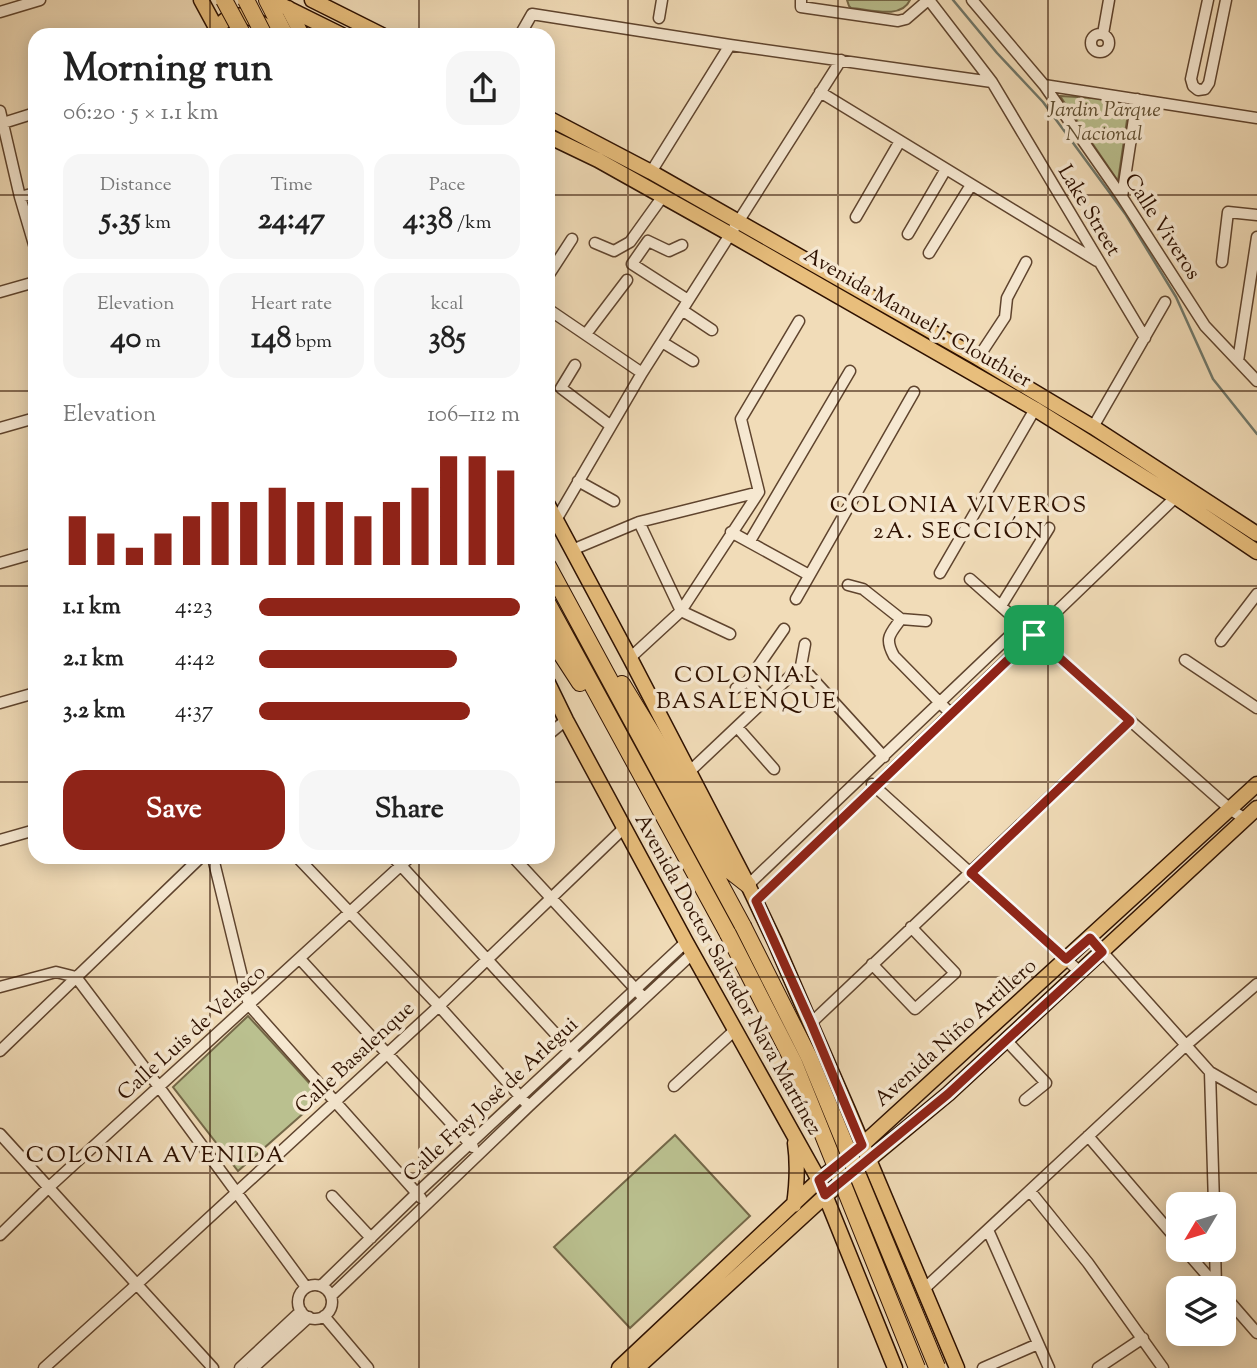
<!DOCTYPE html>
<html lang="en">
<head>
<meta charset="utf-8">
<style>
  :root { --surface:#fff; --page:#f6f6f6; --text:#222; --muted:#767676; --accent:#8f2418 }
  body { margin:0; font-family:"Sorts Mill Goudy",serif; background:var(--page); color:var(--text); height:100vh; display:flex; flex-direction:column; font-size:26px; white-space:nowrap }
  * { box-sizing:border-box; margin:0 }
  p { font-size:23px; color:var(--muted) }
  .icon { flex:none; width:38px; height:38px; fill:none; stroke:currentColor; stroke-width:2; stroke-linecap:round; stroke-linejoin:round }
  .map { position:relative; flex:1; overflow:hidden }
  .panel { position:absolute; left:28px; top:28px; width:527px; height:836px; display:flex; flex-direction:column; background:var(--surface); border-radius:21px; box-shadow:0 4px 18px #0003 }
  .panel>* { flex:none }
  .needle { width:46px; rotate:232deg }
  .buttons { position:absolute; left:1166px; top:1192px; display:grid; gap:14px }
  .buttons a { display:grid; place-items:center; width:70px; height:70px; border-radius:14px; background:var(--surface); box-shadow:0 4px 18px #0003; font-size:35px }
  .pin { position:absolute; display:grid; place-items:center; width:60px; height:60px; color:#fff; margin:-30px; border-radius:14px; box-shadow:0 4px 10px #0006 }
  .round { display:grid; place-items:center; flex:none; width:74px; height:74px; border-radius:21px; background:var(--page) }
  .summary { display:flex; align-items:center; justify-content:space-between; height:119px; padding:0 35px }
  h1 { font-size:38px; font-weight:700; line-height:52px }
  .metrics { display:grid; grid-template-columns:repeat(3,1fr); gap:10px; height:119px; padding:7px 35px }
  .metrics div { display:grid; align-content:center; border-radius:18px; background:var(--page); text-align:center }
  .metrics b { font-size:30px; font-weight:700 }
  .metrics small { font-size:19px; font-weight:400 }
  .metrics p { font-size:19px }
  .chart { height:196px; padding:14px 35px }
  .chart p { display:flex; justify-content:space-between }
  .chart svg { width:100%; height:126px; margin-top:7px; stroke:var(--accent); stroke-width:6 }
  .cta { display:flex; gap:14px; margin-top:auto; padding:14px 35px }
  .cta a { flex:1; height:80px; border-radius:21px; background:var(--accent); color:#fff; font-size:28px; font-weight:700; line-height:80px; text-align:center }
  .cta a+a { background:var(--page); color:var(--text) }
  ul { padding:0 35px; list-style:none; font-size:23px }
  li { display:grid; grid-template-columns:112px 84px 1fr; align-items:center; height:52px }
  li i { height:18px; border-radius:9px; background:var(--accent) }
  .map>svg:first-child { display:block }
  .green { fill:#bac08f; stroke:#746848; stroke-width:2 }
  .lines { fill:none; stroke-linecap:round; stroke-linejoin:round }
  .stream { stroke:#6f776a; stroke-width:2.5 }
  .minor-casing { stroke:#5f442e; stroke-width:13 }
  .major-casing { stroke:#2e1100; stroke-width:17 }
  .highway-casing { stroke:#2e1100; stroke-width:18 }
  .minor { stroke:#f6e8d1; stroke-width:10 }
  .major { stroke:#e8be7c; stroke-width:14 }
  .highway { stroke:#e8be7c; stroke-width:16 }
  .highway-bridge-casing { stroke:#2e1100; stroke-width:18; stroke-linecap:butt }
  .highway-bridge { stroke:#e8be7c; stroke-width:16 }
  .route-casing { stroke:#fff; stroke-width:14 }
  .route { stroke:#8f2418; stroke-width:9 }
  .grid { fill:none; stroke:#2e1100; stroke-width:2; stroke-opacity:0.55 }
  .labels { text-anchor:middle; stroke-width:7; stroke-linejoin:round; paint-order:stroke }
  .park-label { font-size:21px; font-style:italic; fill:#5f4e32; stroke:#f6e8d1 }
  .street-label { font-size:21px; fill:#2e1100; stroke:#f6e8d1 }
  .neighbourhood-label { font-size:23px; letter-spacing:2px; fill:#2e1100; stroke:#f6e8d1 }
</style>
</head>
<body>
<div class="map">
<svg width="1257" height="1368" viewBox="0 0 1257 1368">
  <rect width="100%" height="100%" fill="#f1dcb8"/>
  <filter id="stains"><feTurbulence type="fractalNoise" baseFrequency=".00286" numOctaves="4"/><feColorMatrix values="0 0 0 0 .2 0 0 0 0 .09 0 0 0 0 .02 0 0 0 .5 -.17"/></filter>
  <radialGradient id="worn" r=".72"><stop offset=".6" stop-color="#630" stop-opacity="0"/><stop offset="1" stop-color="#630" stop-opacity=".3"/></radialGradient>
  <path class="green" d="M847,0H910C901,20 869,9 851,8L849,6Z
    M1060,96L1130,100L1118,181Z
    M248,1016L322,1097L238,1171L173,1087Z
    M675,1135L750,1216L630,1328L554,1247Z"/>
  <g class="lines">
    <path class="stream" d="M953,0L997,53L1043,102L1126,215L1176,297L1213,379L1257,434"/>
    <defs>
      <path id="minor" d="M801,0V7L898,21L906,19L928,0
        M929,0L992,82L1145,338
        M972,0L1044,85L1122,197L1205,326L1257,381
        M1208,0L1191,79L1193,86L1198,90L1205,89L1209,83L1226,0
        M0,12L40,0
        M659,18L662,0
        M1091 43a9 9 0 1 1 18 0a9 9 0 1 1-18 0Z
        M1103,34L1109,0
        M520,35L532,14L730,45L992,82
        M1044,85L1257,118
        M820,92L1097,261
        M0,111L20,197L35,248
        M0,124L35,113
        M651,172L730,45
        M20,197L35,193
        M1122,197L1137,99
        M856,217L900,141
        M908,234L946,169
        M595,243L614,251L630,242L663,196
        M682,245L669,251L648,241L632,264L688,300
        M929,253L971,185
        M1222,262L1228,212L1257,215
        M548,276L572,239
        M0,292L35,282
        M548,309L642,373
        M682,310L712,330
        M586,334L627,280
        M662,342L693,361
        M978,358L1005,317L1007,298L1026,262
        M1238,361L1257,237
        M575,365L561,388L611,426
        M1093,427L1165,302
        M0,428L35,418
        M578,481L614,501
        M759,492L741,419L799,321
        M556,520L642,373L841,60
        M639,522L681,611L730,634
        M731,532L809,575
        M750,541L850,371
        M572,550L639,522L759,492
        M0,563L35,553
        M940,573L1035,409
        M970,579L1230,809L1245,819
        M848,585L863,589L901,619L926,621
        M796,599L914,392
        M1001,606L1049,528
        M901,619C890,634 884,638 894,656L951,714
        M1221,641L1257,594
        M630,658L681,611L759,492
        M1185,660L1257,708
        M801,666L884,757
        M801,666L805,644
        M748,681L764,702
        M736,688L748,681L784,629
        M0,703L35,693
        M737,727L774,769
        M548,735L566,720
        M689,772L801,666
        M872,784L1080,972
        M0,840L35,830
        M213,858L249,1005L421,1198
        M298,858L439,1006L525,1102
        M394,858L574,1054
        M514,858L640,994
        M748,885L1022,624
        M756,901L1180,493
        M1090,938L1210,1072L1257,1099
        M300,959L473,1147
        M872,964L915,1009L955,973L911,927
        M0,987L56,972L76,977L159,1087L306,1287
        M811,1023L1130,721
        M1006,1040L1046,1083L1025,1100
        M0,1051L200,858
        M1210,1072L1214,1204
        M674,1086L735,1030
        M0,1134L213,1368
        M1088,1136L1178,1241
        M1030,1191L1088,1263L1163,1368
        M332,1196L371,1238
        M988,1230L1049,1368
        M0,1235L48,1188L409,858
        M1185,1250L1218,1288
        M1215,1250L1216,1285
        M298 1302a17 17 0 1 1 34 0a17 17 0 1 1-34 0Z
        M321,1286L417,1193L686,942
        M924,1289L1185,1046L1257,984
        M1223,1294L1257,1333
        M331,1296L529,1106L693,953
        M324,1316L368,1368
        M44,1368L136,1285L439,1006L625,827
        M240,1368L301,1311
        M253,1368L309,1317
        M983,1368L1038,1344
        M1098,1368L1143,1338"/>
      <path id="major" d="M201,0L220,35
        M271,0L342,35
        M312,0L382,35
        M288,8L302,35
        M217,29C234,4 259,19 277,35
        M548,118L651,172L978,358L1093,427L1257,534
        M548,136L598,160L730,234L1035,409L1177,498L1257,552
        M548,505L630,658L748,885L775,942L848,1110L957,1368
        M548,683L566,720L686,942L819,1180L895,1368
        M794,1205C797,1184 798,1164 795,1143
        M619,1368L819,1180L862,1145L1257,784
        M637,1368L825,1196L948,1094L1257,808"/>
      <path id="highway" d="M267,0L285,35
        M548,566L743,926
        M548,604L728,934
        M548,636L552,640L580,683
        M622,684L661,748L725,867L748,885"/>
    </defs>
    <use href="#minor" class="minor-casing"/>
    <use href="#major" class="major-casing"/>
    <use href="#highway" class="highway-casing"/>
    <use href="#minor" class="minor"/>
    <use href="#major" class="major"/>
    <use href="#highway" class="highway"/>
    <defs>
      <path id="highway-bridge" d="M224,0L243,35
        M246,0L264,35
        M743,926L809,1057L937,1367
        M728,934L794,1063L917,1368"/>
    </defs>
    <use href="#highway-bridge" class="highway-bridge-casing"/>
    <use href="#highway-bridge" class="highway-bridge"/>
  </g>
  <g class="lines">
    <defs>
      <path id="route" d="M1034,635L1130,721L971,873L1066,959L1090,938L1102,952L948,1094L825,1195L819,1180L862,1145L811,1023L756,901Z"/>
    </defs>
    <use href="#route" class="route-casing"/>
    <use href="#route" class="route"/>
  </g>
  <path class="grid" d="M210,0V35M419,0V35M628,0V1368M838,0V1368M1048,0V1368M0,195H35M548,195H1257M0,391H35M548,391H1257M0,586H35M548,586H1257M0,782H35M548,782H1257M210,858V1368M419,858V1368M0,977H1257M0,1173H1257"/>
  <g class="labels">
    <g class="park-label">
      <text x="1104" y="116">Jardin Parque<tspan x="1104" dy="24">Nacional</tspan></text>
    </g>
    <g class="street-label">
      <text transform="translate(1090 210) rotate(59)" y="7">Lake Street</text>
      <text transform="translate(1163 226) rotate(57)" y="7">Calle Viveros</text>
      <text transform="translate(918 317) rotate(30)" y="7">Avenida Manuel J. Clouthier</text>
      <text transform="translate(729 974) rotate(61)" y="7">Avenida Doctor Salvador Nava Martínez</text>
      <text transform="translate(191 1032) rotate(-42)" y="7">Calle Luis de Velasco</text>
      <text transform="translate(955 1032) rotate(-42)" y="7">Avenida Niño Artillero</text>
      <text transform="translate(354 1057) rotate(-43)" y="7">Calle Basalenque</text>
      <text transform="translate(490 1099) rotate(-43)" y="7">Calle Fray José de Arlegui</text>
    </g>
    <g class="neighbourhood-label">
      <text x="959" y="512">COLONIA VIVEROS<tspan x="959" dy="26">2A. SECCIÓN</tspan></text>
      <text x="747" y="682">COLONIAL<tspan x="747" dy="26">BASALENQUE</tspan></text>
      <text x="156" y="1162">COLONIA AVENIDA</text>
    </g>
  </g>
  <rect width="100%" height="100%" filter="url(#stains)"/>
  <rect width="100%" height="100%" fill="url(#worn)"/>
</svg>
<div class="buttons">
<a><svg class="needle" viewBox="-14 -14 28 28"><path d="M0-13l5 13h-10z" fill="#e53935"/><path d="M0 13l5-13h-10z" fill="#767676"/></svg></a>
<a><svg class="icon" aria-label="layers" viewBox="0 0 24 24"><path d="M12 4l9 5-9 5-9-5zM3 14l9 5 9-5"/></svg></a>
</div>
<div class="pin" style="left:1034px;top:635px;background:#1e9e55"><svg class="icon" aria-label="arrive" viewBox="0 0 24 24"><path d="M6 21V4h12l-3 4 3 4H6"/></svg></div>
<section class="panel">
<div class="summary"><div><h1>Morning run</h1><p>06:20 · 5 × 1.1 km</p></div><a class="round"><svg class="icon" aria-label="share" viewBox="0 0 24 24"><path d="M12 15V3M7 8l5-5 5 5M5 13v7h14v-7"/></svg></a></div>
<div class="metrics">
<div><p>Distance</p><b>5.35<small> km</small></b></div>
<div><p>Time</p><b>24:47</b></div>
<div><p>Pace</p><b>4:38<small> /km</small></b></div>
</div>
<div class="metrics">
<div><p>Elevation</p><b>40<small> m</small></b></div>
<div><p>Heart rate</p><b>148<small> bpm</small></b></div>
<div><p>kcal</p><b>385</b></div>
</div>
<div class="chart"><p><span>Elevation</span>106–112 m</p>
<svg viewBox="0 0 160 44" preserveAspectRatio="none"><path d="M5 44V27M15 44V33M25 44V38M35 44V33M45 44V27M55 44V22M65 44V22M75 44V17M85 44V22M95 44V22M105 44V27M115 44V22M125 44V17M135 44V6M145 44V6M155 44V11"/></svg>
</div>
<ul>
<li><b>1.1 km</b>4:23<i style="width:100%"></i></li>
<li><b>2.1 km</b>4:42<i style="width:76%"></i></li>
<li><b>3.2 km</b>4:37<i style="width:81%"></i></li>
</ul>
<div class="cta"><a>Save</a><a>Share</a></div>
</section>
</div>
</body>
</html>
